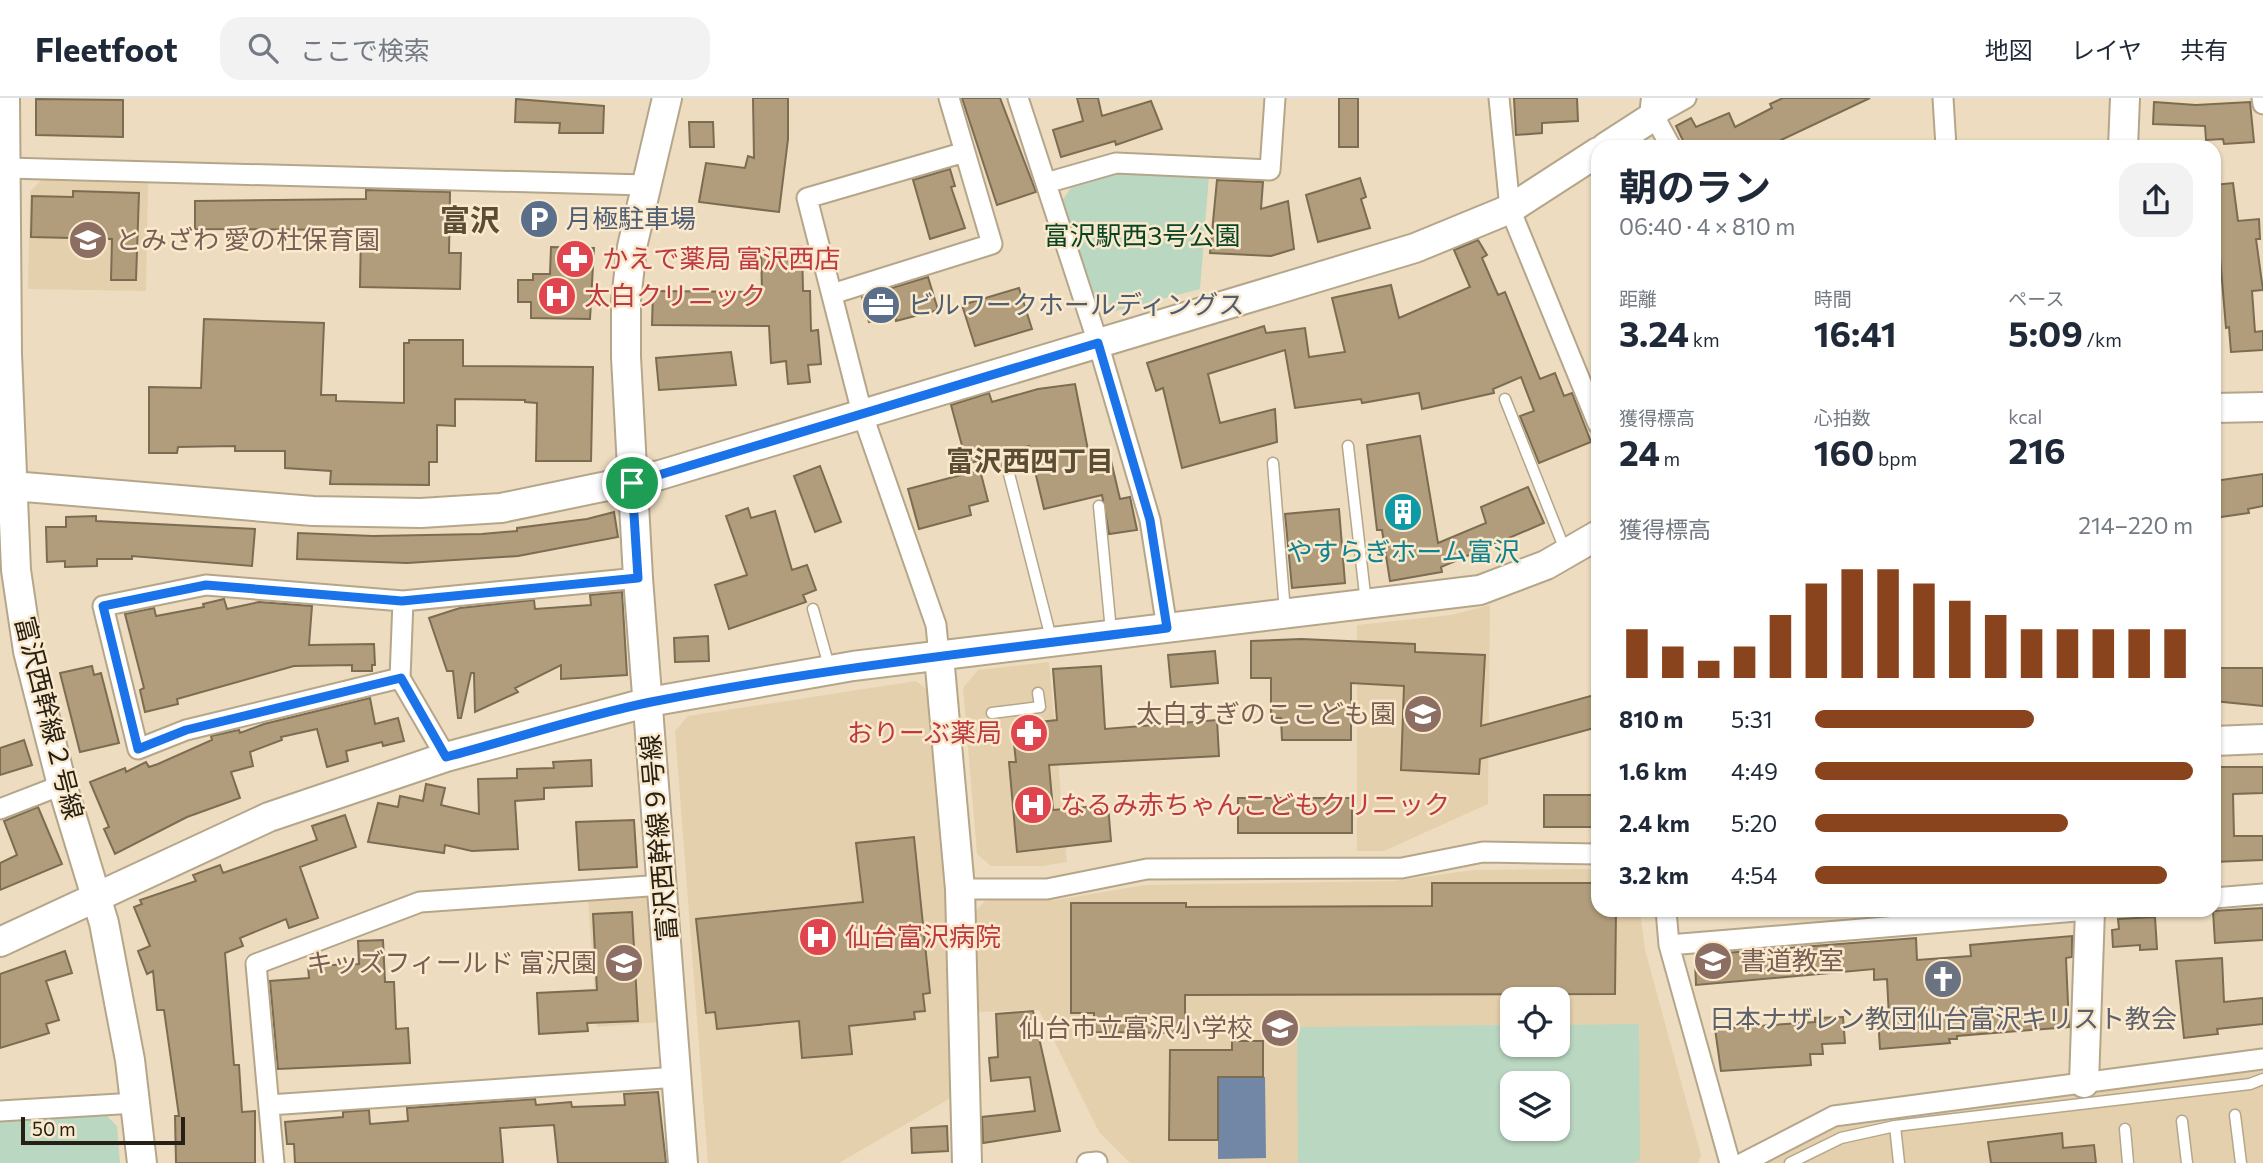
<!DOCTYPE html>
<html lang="ja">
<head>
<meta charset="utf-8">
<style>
  :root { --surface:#fff; --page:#f2f2f3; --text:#1f2937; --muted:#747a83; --line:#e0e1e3; --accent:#89431d }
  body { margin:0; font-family:Commissioner,"Noto Sans JP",sans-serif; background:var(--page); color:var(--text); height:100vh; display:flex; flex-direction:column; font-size:26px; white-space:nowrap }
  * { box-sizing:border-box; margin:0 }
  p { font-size:23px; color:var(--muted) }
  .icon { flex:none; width:38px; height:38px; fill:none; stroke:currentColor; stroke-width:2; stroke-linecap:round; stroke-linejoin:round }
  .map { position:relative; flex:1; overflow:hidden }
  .sheet { position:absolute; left:1591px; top:42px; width:630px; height:777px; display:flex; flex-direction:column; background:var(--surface); border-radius:21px; box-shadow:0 2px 5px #0004 }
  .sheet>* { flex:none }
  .controls { position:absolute; left:1500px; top:889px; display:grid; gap:14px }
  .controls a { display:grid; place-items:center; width:70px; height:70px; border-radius:14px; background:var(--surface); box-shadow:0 2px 5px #0004; font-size:35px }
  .scale { position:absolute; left:21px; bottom:18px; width:164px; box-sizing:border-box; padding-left:7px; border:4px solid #262015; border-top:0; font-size:19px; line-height:24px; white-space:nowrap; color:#262015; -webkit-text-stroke:5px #fae9cc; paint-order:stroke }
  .pin { position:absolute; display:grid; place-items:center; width:60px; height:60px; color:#fff; margin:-30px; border:4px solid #fff; border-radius:50%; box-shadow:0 2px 7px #0007 }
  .round { display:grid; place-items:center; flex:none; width:74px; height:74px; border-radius:21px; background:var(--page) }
  .headline { display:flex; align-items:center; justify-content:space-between; height:119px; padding:0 28px }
  h1 { font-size:38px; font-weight:700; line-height:52px }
  .figures { display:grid; grid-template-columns:repeat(3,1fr); gap:10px; height:119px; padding:7px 28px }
  .figures div { display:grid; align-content:center }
  .figures b { font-size:35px; font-weight:700 }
  .figures small { font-size:19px; font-weight:400 }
  .figures p { font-size:19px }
  .chart { height:196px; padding:14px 28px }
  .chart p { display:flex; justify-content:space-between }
  .chart svg { width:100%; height:126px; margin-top:7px; stroke:var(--accent); stroke-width:6 }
  ul { padding:0 28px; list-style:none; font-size:23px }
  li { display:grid; grid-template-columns:112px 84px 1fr; align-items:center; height:52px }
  li i { height:18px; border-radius:9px; background:var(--accent) }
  header { display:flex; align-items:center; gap:42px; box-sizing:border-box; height:98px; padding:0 35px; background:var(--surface); border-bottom:2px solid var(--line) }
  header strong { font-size:33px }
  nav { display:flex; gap:38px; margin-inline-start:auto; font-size:24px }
  .search { width:490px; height:63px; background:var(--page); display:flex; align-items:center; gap:18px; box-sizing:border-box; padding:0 24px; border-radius:21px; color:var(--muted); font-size:26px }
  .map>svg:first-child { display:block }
  .built { fill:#e5d0ad; fill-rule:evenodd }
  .green { fill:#bad7c1; fill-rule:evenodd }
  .water { fill:#7287a6 }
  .building { fill:#b19d7b; stroke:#7b6c52; stroke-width:2 }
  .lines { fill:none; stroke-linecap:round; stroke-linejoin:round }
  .lane-casing { stroke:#b5a68a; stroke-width:13 }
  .street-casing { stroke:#b5a68a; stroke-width:23 }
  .secondary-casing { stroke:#b5a68a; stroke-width:32 }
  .lane { stroke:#fff; stroke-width:10 }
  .street { stroke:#fff; stroke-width:19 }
  .secondary { stroke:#fff; stroke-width:28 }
  .route-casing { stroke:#fff; stroke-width:14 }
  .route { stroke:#1a73e8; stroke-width:9 }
  .labels { text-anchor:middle; stroke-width:5; stroke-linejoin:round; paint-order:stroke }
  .service-label { font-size:26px; fill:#4e5e75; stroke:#fae9cc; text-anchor:start }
  .park-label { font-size:26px; fill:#064423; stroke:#fae9cc }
  .education-label { font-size:26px; fill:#785e54; stroke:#fae9cc; text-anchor:end }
  .health-label { font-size:26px; fill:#be3a42; stroke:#fae9cc; text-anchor:start }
  .culture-label { font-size:26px; fill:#0d838f; stroke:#fae9cc }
  .street-label { font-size:26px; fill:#262015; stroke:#fae9cc }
  .worship-label { font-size:26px; fill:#5b616d; stroke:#fae9cc }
  .neighbourhood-label { font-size:28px; font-weight:bold; fill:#5b4d34; stroke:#fae9cc }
  .quarter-label { font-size:30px; font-weight:bold; fill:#5b4d34; stroke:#fae9cc }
</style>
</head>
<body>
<header>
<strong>Fleetfoot</strong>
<div class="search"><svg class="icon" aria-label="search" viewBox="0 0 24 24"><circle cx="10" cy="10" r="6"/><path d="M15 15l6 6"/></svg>ここで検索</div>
<nav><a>地図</a><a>レイヤ</a><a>共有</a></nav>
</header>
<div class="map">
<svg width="2263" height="1065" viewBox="0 0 2263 1065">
  <rect width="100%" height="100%" fill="#eddcbf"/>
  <path class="built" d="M43,80L148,82L146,193L28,191L30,94Z
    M1490,507L1488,706L1384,753H1357V527L1451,517Z
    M1049,564L1067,764L1043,768H991L977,756L963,590L978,572Z
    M916,583L929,593L945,790L954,998L839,1065H708L675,633L688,618Z
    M1598,771V812H1640L1645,852L1701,1057L1698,1065H1130L1099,1034L1039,912L977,914L973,815L986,802H1056L1145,787L1394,783L1474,772ZM1512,901H1558V947H1512ZM1512,985H1558V1031H1512Z
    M641,796L652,805L661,924L597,929L588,800Z
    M2263,971V1065H1764L1810,1037L1848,1024Z"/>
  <path class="green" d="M1123,73L1209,77L1200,191L1112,214L1098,207L1062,103L1072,88Z
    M1639,926L1640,1062L1633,1065H1298L1297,929L1512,927V947H1558V927ZM1558,985V1031H1512V985Z
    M104,1015L117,1028L120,1065H0V1022Z"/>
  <path class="water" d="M1218,979H1265L1266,1060L1218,1061Z"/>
  <path class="building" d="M753,0H788V41L779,114L699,104L706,65L745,70L748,58L754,60Z
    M962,0H1000L1036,94L997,107Z
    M1077,0H1098L1102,18L1151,3L1162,31L1116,47L1115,43L1061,59L1053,32L1083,23Z
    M1339,0H1358V49H1339Z
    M1514,0H1577L1578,23L1542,25V35L1516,37Z
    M1783,0H1870L1781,42L1784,49H1686L1676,28L1691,20L1696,29L1729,15L1735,29L1772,10L1770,6Z
    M36,1L123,2V39L36,37Z
    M516,1L604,8L603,35H559L560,25L515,24Z
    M2154,4L2196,7L2250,4L2254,44L2224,46L2223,41L2206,42L2205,28L2153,26Z
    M689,24H713L714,49H690Z
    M950,71L955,88L951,89L965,130L930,141L913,82Z
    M1360,80L1366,99L1361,101L1370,130L1318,144L1306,97Z
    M1217,82L1263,84L1261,111L1288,103L1294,151L1271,158L1210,155Z
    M2233,85L2238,123L2259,121L2260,141H2256L2263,192L2252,193L2255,234L2263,233V252L2231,254L2229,229L2226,230L2214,87Z
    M366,92L450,94L449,155H461L460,191L360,189L361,132L195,131V103L366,101Z
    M73,93L139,95L136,182H111L112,141L31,139L32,98L73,99Z
    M1478,142L1487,157L1482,160L1498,197L1505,194L1540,281L1555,275L1564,298L1572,295L1591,344L1539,365L1520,318L1534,313L1521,279L1493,291L1494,295L1422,311L1419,295L1362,305L1361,301L1295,310L1285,252L1208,276L1220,325L1275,311L1277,344L1182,370L1163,290L1156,293L1147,265L1264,228L1266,235L1305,230L1309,259L1345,254L1332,200L1391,187L1399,220L1470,189L1454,152Z
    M802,148L803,193H810L811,233L818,232L821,266L808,267L810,284L788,286L786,263L771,265L769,228L652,227L653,193L762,194L761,150Z
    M551,149L594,150L590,221L531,220V204H518V182H533V176H550Z
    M928,179L938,212L896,223L895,217L869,224L862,199Z
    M1019,190L1032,231L975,248L962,207Z
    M204,221L324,225L321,297H336V303L404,305V245H409V242H463V268L593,269L591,363H536L537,305L525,304V302L455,301V328L437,327V364H429V387L330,386L331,373L285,370V353H235V348L178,349L177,355H149V289L201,290Z
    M731,254L736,287L659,292L656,260Z
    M1075,286L1090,362L1097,361L1096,357L1109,354L1120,401L1130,399L1137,432L1109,436L1102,397L1044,411L1029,348L967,366L951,307L989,295L992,304L1038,291Z
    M1420,338L1438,445L1486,425L1481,409L1528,389L1544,425L1441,469L1442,474L1390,483L1382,432H1377L1367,347Z
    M820,368L841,424L815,434L794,378Z
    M980,372L988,403L969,408L971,417L919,431L908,391Z
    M2263,376V408L2248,411L2249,415L2214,420V383Z
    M748,410L751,420L775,413L792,472L807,467L816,492L803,497L806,504L729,531L715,487L747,477L726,418Z
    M1339,411L1345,485L1292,490L1285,416Z
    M614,414L618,439L518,458L407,465L297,461L298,435L373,438L482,436L517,433V430L587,421Z
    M96,418V423L255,431L252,468L132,458V461H97V468L65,469V463L47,464L46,429H66V419Z
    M622,494L627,577L561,581V567L515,590L518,594L475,614L474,575H471L461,620H458L453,573H447L429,520L460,510L534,502L535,511L591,507L590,497Z
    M224,501L227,511L259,504L312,508L309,547L374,546L375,567H372V573H352V567L294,568L177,601L178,606L145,614L140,592L144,590L125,516L154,510L156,518L204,509L203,506Z
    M708,538L709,563L675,564L674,540Z
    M1301,541L1415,546V554L1485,557L1481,628L1598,596V629L1480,661L1479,676L1401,672L1404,588L1351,585V642H1282L1281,620H1271V580H1251V543Z
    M1215,553L1218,585L1171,589L1168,557Z
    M92,568L94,577L101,575L119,645L80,654L60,575Z
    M1101,568L1105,631L1217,622L1219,658L1049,667L1053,712L1108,707L1111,743L1017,754L1009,664H1016L1012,627L1057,622L1053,571Z
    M2214,570H2263V608L2214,603Z
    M370,600L375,626L398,620L404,643L383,648L382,644L346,653L348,663L327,669L317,631L281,639L282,642L250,654L253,668L231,674L240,700L187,719L115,756L104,731L109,729L90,684L125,670L126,674L146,664L149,669L158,666L212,642L211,638L239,632L240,635L264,626Z
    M24,642L32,667L0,677V650Z
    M591,662L592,688L544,690V701L515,703L518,751L472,753L445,747L444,755L368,744L378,705L398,709L400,698L423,703L426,686L445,690L441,707L479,716L478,681L517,680V671L554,670L553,664Z
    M2214,669H2263V695L2233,696L2234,738H2263V762L2214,764Z
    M1544,697H1598V729H1544Z
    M1238,700H1352V735H1238Z
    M38,709L62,766L0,792V765L17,757L4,723Z
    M345,717L356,749L300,769L318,820L289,830L286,821L240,840L243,848L225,855L234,967H239L242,1014L255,1013V1065H176L175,1018H179L164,912H157L153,873L147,876L138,853L150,848L134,809L142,806L140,802L196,783L193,777L220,767L223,775L317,742L312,728Z
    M634,722L637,769L579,772L576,724Z
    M914,739L930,895L923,896L925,913L914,914L915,921L849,928L852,956L802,960L799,923L717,931L715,914L706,915L696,821L863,804L856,745Z
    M1432,785H1598V812H1616L1615,896L1185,897V935L1094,934V915H1071V805H1186V809L1432,808Z
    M2263,810V842L2215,845L2213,813Z
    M632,814L638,923L587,925L588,933L539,936L537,895L597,892L593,816Z
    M2155,819L2157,851L2140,852V847L2113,849L2112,832L2119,831L2118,821Z
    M2072,838V859L2066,860L2069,929L1957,938V941H1949L1950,945L1880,951L1878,920L1889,919L1887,881L1874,882V871L1696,887L1695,861H1699V857L1916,840L1917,862L1971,858L1970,847Z
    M383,842L385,884H394L396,931L408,930L410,965L278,971L270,883L309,880L308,868L359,866L358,843Z
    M65,853L72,875L46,883L59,922L46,926L49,935L0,950V876Z
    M2222,860L2224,904L2263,900V926L2217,931L2218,936L2184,940L2176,863Z
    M1033,913L1060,1033L983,1045L982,1019L1035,1013L1030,979L991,983L989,960L998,959L996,916Z
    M1843,919L1845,945L1822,946L1823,956H1810L1811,967L1721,973L1715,931L1815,924V920Z
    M1232,943H1263V979H1218V1042H1169L1170,952H1232Z
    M658,994L666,1065H558L554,1027L500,1030L503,1065H295L294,1046H287L285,1024L343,1019V1014L369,1012L370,1026L408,1023L407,1010L535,1001L536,1007L571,1004L572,1009L625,1007L624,996Z
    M947,1028L948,1053L912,1055L911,1030Z
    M2062,1035L2063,1050L2094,1047L2096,1065H1991L1988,1044Z"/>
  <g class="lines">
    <defs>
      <path id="lane" d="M1505,301L1565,452
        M1348,348L1366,505
        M1273,365L1285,514
        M1007,368L1051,540
        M1099,408L1111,533
        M813,511L829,568
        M992,615L1040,609L1038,595
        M2235,1017L2241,1065
        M2182,1023L2187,1065
        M1895,1028L1899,1065
        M2125,1031L2128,1065
        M1790,1065L1841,1040L1895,1028L2250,986L2263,981"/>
      <path id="street" d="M1018,0L1098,245L1150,422L1167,530
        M1499,0L1510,111L1598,326
        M1943,0L1946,49
        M2262,0L2263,6
        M1671,49L1654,18L1686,0
        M7,70L645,87
        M1046,85L1116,65L1270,72L1275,0
        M832,196L992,146L949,0
        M939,558L936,527L862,315L807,100L965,54
        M400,580L403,503
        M446,659L400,580L186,632L138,651L103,508L206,487L403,503L638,480
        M0,711L62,687
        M960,791H1047L1147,771L1402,770L1483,754L1598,756
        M2214,800L2263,796
        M1666,812L1669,847L1730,1065
        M1669,847L2089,812
        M269,1007L678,979
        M0,1013L136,1005
        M274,1065L256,866L420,804L663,787
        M1087,1065L1097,1064
        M1743,1065L1834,1018L2263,961"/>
      <path id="secondary" d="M5,0L7,256L16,472L28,553L62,687L104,825L130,962L142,1065
        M667,0L632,149L626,202V259L638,480L683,1065
        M1606,49L1654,18L1656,0
        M2123,49L2125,0
        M2214,310L2263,309
        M0,387L313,413L421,415L501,410L660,377L1415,150L1510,111L1598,54
        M939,558L960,791L967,1065
        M2214,643L2263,641
        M0,844L269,719L446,659L649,604L853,568L1480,492L1546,467L1598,437
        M2084,985L2090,812"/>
    </defs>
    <use href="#lane" class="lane-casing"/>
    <use href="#street" class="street-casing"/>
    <use href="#secondary" class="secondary-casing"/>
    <use href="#lane" class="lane"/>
    <use href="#street" class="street"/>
    <use href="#secondary" class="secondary"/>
  </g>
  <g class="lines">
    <defs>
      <path id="route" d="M1098,245L1150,422L1167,530C994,552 822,570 651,604C582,618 514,641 446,659L401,580L186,632L138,651L103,508L206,487L402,503L638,480L632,385Z"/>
    </defs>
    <use href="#route" class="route-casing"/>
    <use href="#route" class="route"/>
  </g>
  <defs>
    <symbol id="parking-disc" viewBox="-11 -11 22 22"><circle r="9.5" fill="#5c6f8a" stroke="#fae9cc"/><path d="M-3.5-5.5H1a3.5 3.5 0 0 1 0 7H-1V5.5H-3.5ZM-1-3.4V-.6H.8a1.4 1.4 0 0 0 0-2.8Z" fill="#fff"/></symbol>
    <symbol id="school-disc" viewBox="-11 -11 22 22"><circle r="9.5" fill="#8d6e63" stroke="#fae9cc"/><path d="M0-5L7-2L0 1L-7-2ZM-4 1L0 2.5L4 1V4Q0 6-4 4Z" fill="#fff"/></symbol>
    <symbol id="pharmacy-disc" viewBox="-11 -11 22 22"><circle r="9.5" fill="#e0444e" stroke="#fae9cc"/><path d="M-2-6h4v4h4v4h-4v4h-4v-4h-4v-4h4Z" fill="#fff"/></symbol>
    <symbol id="hospital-disc" viewBox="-11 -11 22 22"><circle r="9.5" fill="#e0444e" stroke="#fae9cc"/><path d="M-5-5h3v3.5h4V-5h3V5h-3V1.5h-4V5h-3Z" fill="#fff"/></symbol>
    <symbol id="office-disc" viewBox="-11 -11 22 22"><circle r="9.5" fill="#5c6f8a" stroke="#fae9cc"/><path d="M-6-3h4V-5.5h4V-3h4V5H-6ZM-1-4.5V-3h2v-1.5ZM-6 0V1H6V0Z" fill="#fff"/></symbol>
    <symbol id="building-disc" viewBox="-11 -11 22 22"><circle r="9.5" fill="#0f9aa8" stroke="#fae9cc"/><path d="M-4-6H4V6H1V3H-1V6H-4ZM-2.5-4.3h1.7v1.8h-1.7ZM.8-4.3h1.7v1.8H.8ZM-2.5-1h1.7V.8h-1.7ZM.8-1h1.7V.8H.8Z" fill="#fff"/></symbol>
    <symbol id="church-disc" viewBox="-11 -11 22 22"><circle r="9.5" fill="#6b7280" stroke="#fae9cc"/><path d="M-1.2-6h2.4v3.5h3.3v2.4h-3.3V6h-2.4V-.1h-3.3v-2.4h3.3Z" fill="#fff"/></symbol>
  </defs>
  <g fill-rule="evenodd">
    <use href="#parking-disc" x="517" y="99" width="44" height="44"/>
    <use href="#school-disc" x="66" y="120" width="44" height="44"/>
    <use href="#pharmacy-disc" x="553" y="139" width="44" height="44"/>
    <use href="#hospital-disc" x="535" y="176" width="44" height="44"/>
    <use href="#office-disc" x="859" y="185" width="44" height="44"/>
    <use href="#building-disc" x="1381" y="392" width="44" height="44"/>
    <use href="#school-disc" x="1401" y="594" width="44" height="44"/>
    <use href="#pharmacy-disc" x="1007" y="613" width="44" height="44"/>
    <use href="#hospital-disc" x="1011" y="685" width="44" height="44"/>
    <use href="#hospital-disc" x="796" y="817" width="44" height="44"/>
    <use href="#school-disc" x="1691" y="841" width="44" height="44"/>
    <use href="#school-disc" x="602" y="843" width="44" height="44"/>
    <use href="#church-disc" x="1921" y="859" width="44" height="44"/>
    <use href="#school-disc" x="1258" y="908" width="44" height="44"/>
  </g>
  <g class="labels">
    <g class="service-label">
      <text x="566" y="130">月極駐車場</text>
      <text x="908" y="216">ビルワークホールディングス</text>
    </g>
    <g class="park-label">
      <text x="1142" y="147">富沢駅西3号公園</text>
    </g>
    <g class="education-label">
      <text x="115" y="151" text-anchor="start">とみざわ 愛の杜保育園</text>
      <text x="1396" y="625">太白すぎのここども園</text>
      <text x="1740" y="872" text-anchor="start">書道教室</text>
      <text x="597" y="874">キッズフィールド 富沢園</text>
      <text x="1253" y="939">仙台市立富沢小学校</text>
    </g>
    <g class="health-label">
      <text x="602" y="170">かえで薬局 富沢西店</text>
      <text x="584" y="207">太白クリニック</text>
      <text x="1002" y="644" text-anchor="end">おりーぶ薬局</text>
      <text x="1060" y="716">なるみ赤ちゃんこどもクリニック</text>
      <text x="845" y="848">仙台富沢病院</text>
    </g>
    <g class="culture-label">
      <text x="1403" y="463">やすらぎホーム富沢</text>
    </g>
    <g class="street-label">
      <text transform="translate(49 620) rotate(76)" y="9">富沢西幹線２号線</text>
      <text transform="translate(659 740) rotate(-95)" y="9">富沢西幹線９号線</text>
    </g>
    <g class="worship-label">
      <text x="1943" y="930">日本ナザレン教団仙台富沢キリスト教会</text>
    </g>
    <g class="neighbourhood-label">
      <text x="1030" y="373">富沢西四丁目</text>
    </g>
    <g class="quarter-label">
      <text x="470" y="133">富沢</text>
    </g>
  </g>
</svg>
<div class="controls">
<a><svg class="icon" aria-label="locate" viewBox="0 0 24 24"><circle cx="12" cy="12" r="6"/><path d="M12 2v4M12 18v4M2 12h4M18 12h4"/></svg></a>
<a><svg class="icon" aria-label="layers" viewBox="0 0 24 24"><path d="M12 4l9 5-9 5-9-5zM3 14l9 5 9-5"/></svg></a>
</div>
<div class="scale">50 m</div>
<div class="pin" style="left:632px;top:385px;background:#1e9e55"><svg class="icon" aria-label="arrive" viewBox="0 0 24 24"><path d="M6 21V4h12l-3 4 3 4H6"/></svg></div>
<section class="sheet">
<div class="headline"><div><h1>朝のラン</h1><p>06:40 · 4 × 810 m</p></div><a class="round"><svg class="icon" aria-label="share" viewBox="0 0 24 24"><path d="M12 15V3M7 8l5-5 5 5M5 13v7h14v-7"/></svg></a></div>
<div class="figures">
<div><p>距離</p><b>3.24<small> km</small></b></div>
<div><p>時間</p><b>16:41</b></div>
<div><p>ペース</p><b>5:09<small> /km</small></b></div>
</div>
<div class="figures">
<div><p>獲得標高</p><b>24<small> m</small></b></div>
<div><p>心拍数</p><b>160<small> bpm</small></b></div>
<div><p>kcal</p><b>216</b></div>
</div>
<div class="chart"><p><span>獲得標高</span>214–220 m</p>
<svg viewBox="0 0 160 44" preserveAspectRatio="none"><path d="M5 44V27M15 44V33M25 44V38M35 44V33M45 44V22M55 44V11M65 44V6M75 44V6M85 44V11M95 44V17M105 44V22M115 44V27M125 44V27M135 44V27M145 44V27M155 44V27"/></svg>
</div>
<ul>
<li><b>810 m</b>5:31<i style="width:58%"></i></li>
<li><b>1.6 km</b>4:49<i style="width:100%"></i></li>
<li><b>2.4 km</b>5:20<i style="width:67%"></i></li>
<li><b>3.2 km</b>4:54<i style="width:93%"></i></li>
</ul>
</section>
</div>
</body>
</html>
